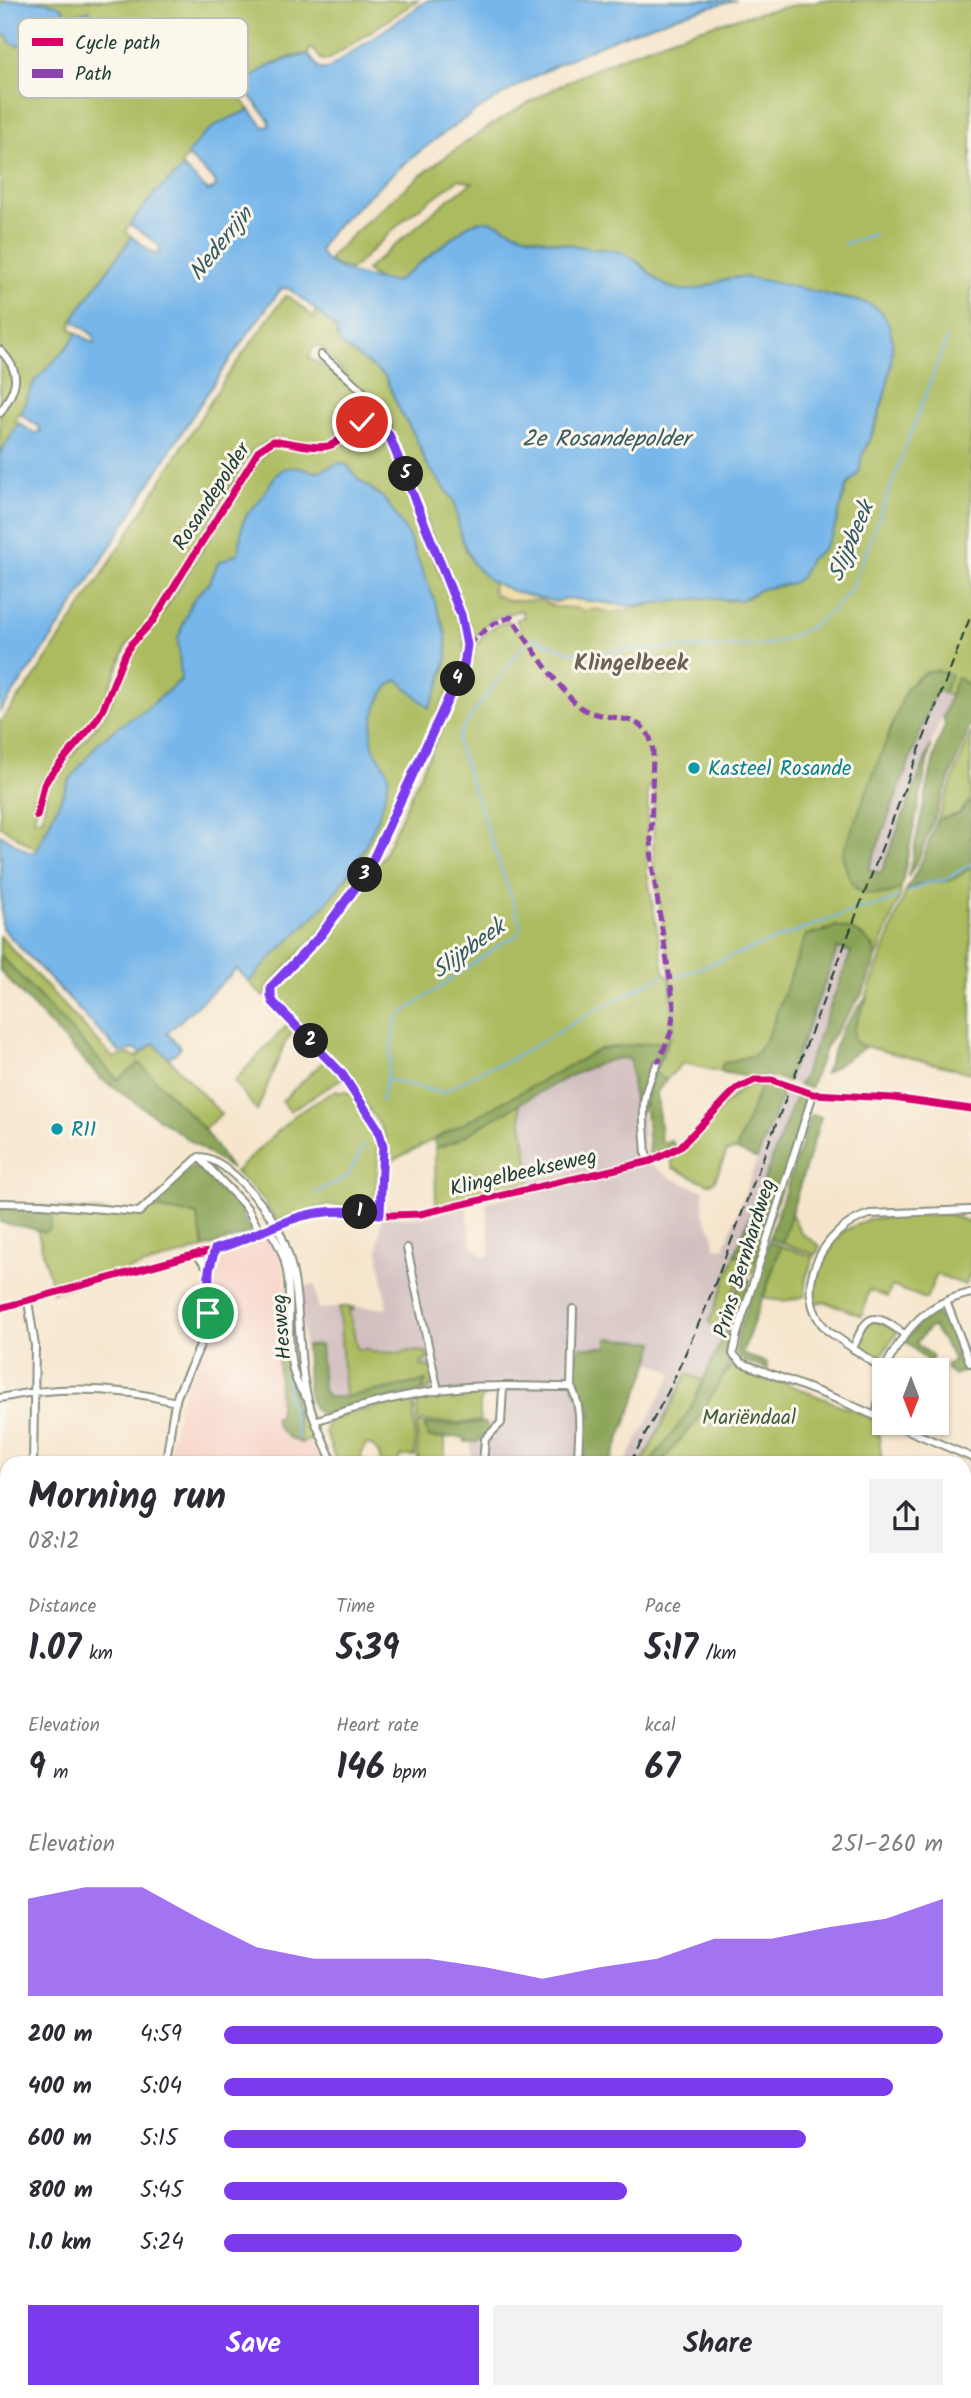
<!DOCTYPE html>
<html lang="en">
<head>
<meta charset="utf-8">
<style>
  :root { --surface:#fff; --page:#f2f2f3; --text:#2b2b33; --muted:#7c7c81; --accent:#7c3aed }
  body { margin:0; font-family:Kalam,sans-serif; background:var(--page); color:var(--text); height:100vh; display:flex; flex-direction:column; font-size:26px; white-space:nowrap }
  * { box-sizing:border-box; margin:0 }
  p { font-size:23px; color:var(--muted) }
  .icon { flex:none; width:38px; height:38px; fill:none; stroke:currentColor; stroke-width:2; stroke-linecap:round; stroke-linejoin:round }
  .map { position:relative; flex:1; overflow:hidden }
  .drawer { position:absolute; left:0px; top:1456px; width:971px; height:943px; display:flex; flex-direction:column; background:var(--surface); border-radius:21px 21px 0 0; box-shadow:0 2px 5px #0004 }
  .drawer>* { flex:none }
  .needle { width:46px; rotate:180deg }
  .fabs { position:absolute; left:872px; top:1358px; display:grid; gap:14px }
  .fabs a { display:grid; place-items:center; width:77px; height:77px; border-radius:0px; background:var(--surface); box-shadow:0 2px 5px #0004; font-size:35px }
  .pin { position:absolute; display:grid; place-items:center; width:60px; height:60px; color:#fff; margin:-30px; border:4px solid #fff; border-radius:50%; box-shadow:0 2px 7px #0007 }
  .km { position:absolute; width:35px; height:35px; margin:-18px; border-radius:50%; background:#222; color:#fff; font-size:19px; line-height:35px; text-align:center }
  .round { display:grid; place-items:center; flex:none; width:74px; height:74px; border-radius:0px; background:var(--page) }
  .head { display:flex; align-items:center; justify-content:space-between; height:119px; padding:0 28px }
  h1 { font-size:38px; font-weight:700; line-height:52px }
  .stats { display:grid; grid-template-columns:repeat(3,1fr); gap:10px; height:119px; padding:7px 28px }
  .stats div { display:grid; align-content:center }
  .stats b { font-size:35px; font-weight:700 }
  .stats small { font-size:19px; font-weight:400 }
  .stats p { font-size:19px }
  .chart { height:196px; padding:14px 28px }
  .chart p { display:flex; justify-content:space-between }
  .chart svg { width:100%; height:126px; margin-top:7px; fill:var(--accent); opacity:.7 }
  .button { display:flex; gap:14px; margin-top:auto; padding:14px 28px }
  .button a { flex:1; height:80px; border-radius:0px; background:var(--accent); color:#fff; font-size:28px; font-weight:700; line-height:80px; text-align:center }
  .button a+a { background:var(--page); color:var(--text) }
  ul { padding:0 28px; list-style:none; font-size:23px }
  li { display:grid; grid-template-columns:112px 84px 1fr; align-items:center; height:52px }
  li i { height:18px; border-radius:9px; background:var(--accent) }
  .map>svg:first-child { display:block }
  .built { fill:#f7d1c6 }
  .industrial { fill:#d2bfbf }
  .green { fill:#acbb5e; stroke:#667c49; stroke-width:2 }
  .forest { fill:#89a355; stroke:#547044; stroke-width:2 }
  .sand { fill:#eeda9e; stroke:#868c69; stroke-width:2 }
  .water { fill:#76b6ea; stroke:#4a7a8f; stroke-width:2 }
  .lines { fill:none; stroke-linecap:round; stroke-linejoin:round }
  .stream { stroke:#76b6ea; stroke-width:2 }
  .street-casing { stroke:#8a9180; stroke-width:10 }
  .secondary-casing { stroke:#8a9180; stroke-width:12 }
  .primary-casing { stroke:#8a9180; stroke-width:14 }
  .street { stroke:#fff; stroke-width:6 }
  .secondary { stroke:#fff; stroke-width:9 }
  .primary { stroke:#fff; stroke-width:10 }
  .rail { stroke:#1f3d34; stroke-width:2; stroke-dasharray:10 5; stroke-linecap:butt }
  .quiet { stroke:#8e44ad; stroke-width:5; stroke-dasharray:10 5; stroke-linecap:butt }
  .cycleway-casing { stroke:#fbf7ec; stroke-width:11 }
  .cycleway { stroke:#d6006c; stroke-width:7 }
  .route-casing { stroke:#fff; stroke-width:14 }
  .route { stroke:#7c3aed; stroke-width:9 }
  .culture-dot { fill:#0f9aa8; stroke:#fbf7ec; stroke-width:2.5 }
  .labels { text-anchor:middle; stroke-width:6; stroke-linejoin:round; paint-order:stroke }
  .street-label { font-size:21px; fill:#1f3d34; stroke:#fbf7ec }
  .culture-label { font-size:21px; fill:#0d838f; stroke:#fbf7ec; text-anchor:start }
  .park-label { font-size:21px; fill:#425c3e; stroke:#fbf7ec }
  .water-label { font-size:23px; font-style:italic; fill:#355b62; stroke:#fbf7ec }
  .neighbourhood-label { font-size:23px; font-weight:bold; fill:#6d6258; stroke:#fbf7ec }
  .key { fill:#fbf7ec; stroke:#b9bfb5; stroke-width:2 }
  .key-label { font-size:19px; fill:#1f3d34 }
</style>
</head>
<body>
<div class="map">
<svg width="971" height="2398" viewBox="0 0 971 2398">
  <rect width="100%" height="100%" fill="#fbf7ec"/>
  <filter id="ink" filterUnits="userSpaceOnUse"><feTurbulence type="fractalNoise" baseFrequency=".0143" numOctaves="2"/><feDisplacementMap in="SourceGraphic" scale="14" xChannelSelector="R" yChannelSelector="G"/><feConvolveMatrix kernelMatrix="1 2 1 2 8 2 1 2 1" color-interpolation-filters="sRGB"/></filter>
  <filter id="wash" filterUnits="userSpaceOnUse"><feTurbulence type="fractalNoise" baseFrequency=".00686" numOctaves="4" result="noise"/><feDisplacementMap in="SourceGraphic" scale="28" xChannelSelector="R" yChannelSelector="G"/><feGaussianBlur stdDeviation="1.57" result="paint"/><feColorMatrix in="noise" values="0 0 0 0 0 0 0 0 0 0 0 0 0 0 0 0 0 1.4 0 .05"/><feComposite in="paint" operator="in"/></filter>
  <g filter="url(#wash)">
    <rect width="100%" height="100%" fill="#f6e5cc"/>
    <path class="built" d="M262,1235L273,1239L283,1261L291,1375L330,1463H168L181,1397L199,1359L207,1335L212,1309V1275L217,1256L221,1251Z
      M0,1613H7V1945L0,1947Z"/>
    <path class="industrial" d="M938,691L950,696L880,875L869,869L935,693Z
      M838,947L851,952L802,1080L798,1085L787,1081Z
      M622,1056L630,1059L635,1111H642L644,1156L652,1165L672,1179L704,1191L703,1215L713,1232L715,1247L724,1248L784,1089L797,1094L709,1323L726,1330L704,1381L687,1374L642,1463H625L673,1373L647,1360L599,1411L586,1463H471V1437L494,1420L497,1397L495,1385L317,1411L312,1404L307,1379L299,1287L315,1285L318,1309L353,1307L387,1308L378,1250L381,1218L423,1217L466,1207L472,1246L485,1258L491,1253L486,1202L533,1191L519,1103L602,1061Z"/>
    <path class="green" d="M0,0H418L328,60H322L313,49H310L308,54C302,55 296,55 291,57C268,63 253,77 239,95L250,110C212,125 204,131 181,165L184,168L156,192L126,230L127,233L132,237L78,311L72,322L71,329L77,333L74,339C54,364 30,381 21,414L18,413L15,420L19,423L0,454Z
      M822,0H971V687L957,677L950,696L944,693L950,675L926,672L914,680L845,863L849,876L861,891L886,895L901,888L900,896L877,956L873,945L826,929L822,932L792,974L768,1036L755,1055L723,1063L721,1072L683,1063L666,1080L654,1073L673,1032L675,1006L653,862L654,788L648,786L647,872L665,975L669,977C673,999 674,1019 667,1041L600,1049L464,1124L385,1164V1136L381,1127L348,1078L273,1001V989L329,935L371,876L384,855L466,673C476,647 478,629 509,621L516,632H522L516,620L524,617L521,610L492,619L471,641L467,623L387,423L322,348L319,346L313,347L309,358C317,363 326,366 335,371C358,384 374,409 387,431L367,419C354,427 339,441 324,444C293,451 289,424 252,451L153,616L145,627L127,645L100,711L44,780L34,818L35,820L43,817L46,787L106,714L132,651L156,624L250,473L263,456L277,445L325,449L366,423L373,424L380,429L391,447L404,486L464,634L465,657L363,874L335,915L269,985L265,997L262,996L249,982C290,933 346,895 371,834C379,814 382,792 387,771C382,762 374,753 372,742C368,723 380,687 399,679L429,707L440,684L446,665L447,644L445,629L408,535L379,494L359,480L347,465L341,463L316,472L295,467L275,476L259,502L247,514L243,523L238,553L218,563L210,582L196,596L190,606L178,638L181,679L144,711L118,727L99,742L69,781L37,850L0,826V722L34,678L104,572L224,380L285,296L291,298L314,318L315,309L336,329L343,346L385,376L399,409L415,436L426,463L454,501L461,536L466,551L478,570L494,582L492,588L495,595L510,601L539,600L555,607L577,608L584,611L597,609L612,613L673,600L711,598L729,601L747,598L761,589L786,585L810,559L822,549L836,524L846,488C849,481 856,477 859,471C860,468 859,464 860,460C862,453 867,447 870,441C884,403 915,316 859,301L743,277C721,276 704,294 680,290C651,284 649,265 627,255C616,249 602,250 590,248C565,244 540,240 516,232C496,225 492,216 470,224L397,281C385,282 373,280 366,270L450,198L472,183L459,179L407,217L351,270L334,265L330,260L331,256C446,140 575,62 733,19C762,11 793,6 822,0Z
      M971,732V800L959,814L937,821Z
      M971,867V1073L860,1045L854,1041V1029L906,891L917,885L952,880Z
      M0,936L113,1058L128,1054L137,1057L154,1043L221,1114L204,1129L139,1064L119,1081L0,955Z
      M290,1022L296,1027L285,1043L257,1111L234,1081Z
      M326,1059L342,1078L290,1111L282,1101Z
      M762,1083L736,1150L727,1151L714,1182L708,1184L673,1168L671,1160L673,1155L688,1145L738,1091L749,1085Z
      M336,1090L339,1093L343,1091L353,1095L379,1138L375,1208C371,1210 342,1205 332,1205C313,1207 296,1214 278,1221L259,1195L235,1172L295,1115Z
      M519,1103L531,1182C514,1186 499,1193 481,1197L478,1195L442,1203L436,1206L435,1148L454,1142Z
      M52,1207L141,1215L148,1207L197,1215L204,1248L53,1292L37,1229L44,1232L51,1225Z
      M791,1213L801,1233L820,1246L816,1255L782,1243Z
      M949,1214L971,1223V1273L965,1285L937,1274L926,1299L892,1286L887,1297L869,1290L862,1316L826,1302L815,1303L814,1295L820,1268L842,1232L868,1219Z
      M781,1246L814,1257L806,1278L805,1296C791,1301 778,1303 764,1297Z
      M735,1255L757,1261L753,1272C732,1281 726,1307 718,1327L709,1323Z
      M339,1307H353L354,1310H349L357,1349H369L370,1352L404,1353L405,1351L425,1352L429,1360L422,1361L421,1366L430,1367C435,1374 434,1382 429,1389L422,1391L425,1381L345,1397Z
      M873,1321L882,1322L897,1332L878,1361L857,1347L863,1328Z
      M735,1363L877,1420L882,1463H642L687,1374L704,1381L690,1410L680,1424Z
      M290,1374L316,1430L314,1439L301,1443Z
      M482,1390L484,1397L480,1402V1421L460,1423L417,1421L418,1397L445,1392Z
      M412,1399L414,1400L415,1456H401L396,1463H381C380,1454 375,1445 366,1444L361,1455L363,1463H337L325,1432L328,1422L334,1417Z
      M417,1424H428L425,1427L435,1439L445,1437V1463H418Z
      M0,2045H7V2392H825L829,2398H0Z"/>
    <path class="forest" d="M936,670L951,675L944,693L938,691L935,693L869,869L881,873L931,745L901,888C888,896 859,899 851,882C848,877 844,861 842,855L907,687L926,672Z
      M957,677L971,687V723L919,858L908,877L936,748L945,725L943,716Z
      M971,800V867L952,880L917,885L906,891L922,861L937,820L959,814Z
      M836,926C856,930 870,936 877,956L863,993L826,1046L810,1088L798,1085L802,1080L851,952L838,948L787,1081L765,1076L745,1079L744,1076L721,1072L723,1063L755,1055L768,1036L806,935L822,932Z
      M0,955L118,1080L139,1063L204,1129L231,1169L100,1078L0,971Z
      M868,995L854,1029V1041L865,1047L825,1073L841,1031Z
      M667,1041L658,1060L642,1111H635L630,1060C606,1046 484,1126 456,1141C450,1144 442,1146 435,1148V1139L600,1049Z
      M654,1073L666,1080L657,1092L661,1141L662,1142L671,1141L675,1146L653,1156L649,1153L645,1096Z
      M762,1083L785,1087L757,1159L736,1150Z
      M797,1094L805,1098L807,1109L757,1261L735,1255Z
      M811,1115L821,1117L782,1243L769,1239Z
      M193,1167L206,1169L239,1204L244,1210L242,1217L251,1229L250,1233L204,1248L197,1215L148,1207L186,1171Z
      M0,1206L52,1207L50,1228L44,1232C30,1226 15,1227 0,1222Z
      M768,1242L781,1246L742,1354L767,1363L768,1370L744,1361L736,1353L738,1334Z
      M751,1279L730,1346L731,1362L695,1424L682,1437L661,1463H650L690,1410L726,1330L722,1328C728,1313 734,1282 751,1279Z
      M935,1313H937L957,1344L964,1371L953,1375L947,1369V1364L954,1361L950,1352L933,1327L929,1328L916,1343L933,1357L930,1363L905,1341L922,1320Z
      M608,1338L655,1342L649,1364L610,1463H583L585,1421L592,1415L584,1403L587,1400L582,1393L578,1395L573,1386L575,1353L581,1347H608Z
      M288,1339L291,1386L301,1443C289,1440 277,1430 274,1418L279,1415L278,1340Z
      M320,1345L323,1389L327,1397H345L426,1381L422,1391L326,1414C321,1413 318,1414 315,1410C305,1397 308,1362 306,1346Z
      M484,1422L490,1430L477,1442H465L464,1437L429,1438L425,1427L428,1424L460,1425Z
      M7,2158V2301L0,2304V2161Z
      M0,2318L7,2336V2392H30L32,2398H0Z
      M80,2392H165L175,2398H73Z
      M168,2392H304L265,2398H178Z
      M481,2392H601L621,2398H480Z
      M718,2392H826L829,2398H714Z"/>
    <path class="sand" d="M494,582L518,593L556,602L566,598L639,607L612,613L597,609L584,611L577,608L555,607L539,600L510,601L495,595L492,588Z"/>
    <path class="water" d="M8,0C25,0 56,0 64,10C58,27 38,25 23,23L27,30L23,35L25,43L20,46L9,42V36L0,35V6Z
      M428,0H736C598,33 463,103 361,203C348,216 325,233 320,251C327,271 378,282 397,281L470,224C492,216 497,225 516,232C540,241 569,245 595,249C606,250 617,249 627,255C648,266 653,285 680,290C704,293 721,276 743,277C775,282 806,289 837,297C851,301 866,300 878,309C912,336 876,425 862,456C860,461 861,467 859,471C856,478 849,481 846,488L833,533L823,549L810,559L801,577L793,583L761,589L741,600L702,598L631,606L566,598L556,602L518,593L490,581L473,564L461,537L454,501L426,463L415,436L399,409L385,376L343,346L337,337L336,329L320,313L289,289L282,288C178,422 102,575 0,711V454L19,423L33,433L41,432L38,426L21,414L34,382L69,345L77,333L93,343L95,341L93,335L74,321L75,316L132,237L156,255L160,251L159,245L130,224L156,192L184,168L208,191L215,188L216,182L187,155C206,128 220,121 250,110L264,127L270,126L269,120L244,89C262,62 281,62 308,54L320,69H328Z
      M89,10L92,16L63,42L54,40C55,50 57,51 49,61L41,59L38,55L37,41L72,16Z
      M340,463L347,465L359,480L383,498L393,511L408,535L434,599L446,635L447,657L440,684L429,708L398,680C379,687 368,726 373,745C376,755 385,763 388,773C390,781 386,791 384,799C372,841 347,882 317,913C294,937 270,957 249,982L237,969L167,1033L181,1048L169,1058L154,1043L141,1053L136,1049L120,1053L2,928L0,834L28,852H36L69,781L99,742L118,727L144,711L181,680L178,638L190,606L196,596L210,582L218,563L238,553L243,523L247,514L259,502L275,476L283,469L295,467L316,472Z"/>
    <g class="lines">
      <path class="stream" d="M844,244L874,234
        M530,639L535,638L570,652L756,646C793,643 833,617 853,586L947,338
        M909,892L924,884L945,880L971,864
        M678,976L854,910L883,904L898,897
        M387,1079L396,1018L502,943C512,937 520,938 521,925L457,742L462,729L525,643
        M381,1102L387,1079L442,1093L486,1068L502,1064L522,1053L596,1010L663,975
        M315,1193L348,1176L364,1145
        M284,1290L288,1395L299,1438
        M375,2398V2392"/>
    </g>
  </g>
  <g filter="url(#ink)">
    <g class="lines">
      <defs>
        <path id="street" d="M0,350C23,373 17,388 0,413
          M321,355C346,376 379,400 389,433
          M37,816L44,785L49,777L95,722L103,709L125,654L131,644L153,621L259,450L273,441H278C294,443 312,449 328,446C346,442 355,414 375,423C386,428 391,438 396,448L461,615L466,636L467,655L440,719L368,870L321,935L271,987V996L273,1002L342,1074L378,1128L383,1146L380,1214
          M813,1094L737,1334L733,1354L742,1363L842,1401L884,1420
          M199,1157C224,1156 260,1201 273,1220
          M199,1157L247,1208L260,1232
          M651,1161L646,1155C644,1116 638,1098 658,1063
          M0,1203L41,1204L139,1212L199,1157
          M971,1210L870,1214C823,1227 788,1292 828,1331L884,1370C904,1330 925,1303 971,1293
          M268,1229C310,1277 270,1353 306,1397
          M279,1231C309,1291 290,1361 315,1421
          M407,1248L438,1391
          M28,1301L35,1346L33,1463
          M946,1301L970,1363
          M0,1308L196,1254L208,1268
          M573,1309L571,1387C584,1409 578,1438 578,1463
          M853,1349C867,1313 873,1311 904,1334
          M0,1398C60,1385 116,1387 176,1402
          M876,1416L884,1375
          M891,1423L971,1457
          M165,1463C171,1440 170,1416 178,1394C188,1370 201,1350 207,1324C212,1298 205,1273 215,1249C250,1240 281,1219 317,1213C351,1207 385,1218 420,1214L651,1161L680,1147L736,1089L755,1080H772L813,1094L893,1098L971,1109
          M333,1463L315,1421C357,1406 413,1392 457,1388C495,1384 533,1387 571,1387
          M483,1463L485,1439L501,1423L503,1387
          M0,1495H7
          M0,1595H7
          M0,1712H7
          M0,1818L7,1835
          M964,1820L971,1816
          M0,1884L7,1882
          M0,2009H7"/>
        <path id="secondary" d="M964,2070L971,2068
          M836,2392L840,2398"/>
        <path id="primary" d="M0,1604H7
          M964,1848H971"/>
      </defs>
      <use href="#street" class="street-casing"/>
      <use href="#secondary" class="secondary-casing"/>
      <use href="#primary" class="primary-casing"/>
      <use href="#street" class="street"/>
      <use href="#secondary" class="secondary"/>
      <use href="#primary" class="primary"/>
      <path class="rail" d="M630,1463L669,1390L706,1307L971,615
        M0,1953L7,1951
        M0,2036L7,2037
        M964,2209L971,2212"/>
      <path class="quiet" d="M467,645L493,624L511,617C525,637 566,701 585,710C612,723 649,710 653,751L651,840L652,865L674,1006L671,1032L658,1063
        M964,2258L971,2261"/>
      <defs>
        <path id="cycleway" d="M37,816L44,785L49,777L95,722L103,709L125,654L131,644L153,621L259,450L273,441H278C294,443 312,449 328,446C346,442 355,414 375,423C386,428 391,438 396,448L461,615L466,636L467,655L440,719L368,870L321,935L271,987V996L273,1002L342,1074L378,1128L383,1146L380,1214
          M0,1308L196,1254L209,1252L287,1221L314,1213L343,1211L391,1215L420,1214L651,1161L680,1147L736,1089L755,1080H772L813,1094L893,1098L971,1109"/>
      </defs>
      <use href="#cycleway" class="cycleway-casing"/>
      <use href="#cycleway" class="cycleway"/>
    </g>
  </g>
  <g class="lines" filter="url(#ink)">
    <defs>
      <path id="route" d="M208,1313L209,1270L215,1249C245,1241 273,1224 303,1216C329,1209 354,1211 380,1214L383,1146L378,1129L342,1074L273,1002L271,996V987L321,935L368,870L464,665L467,645L461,615L389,435L377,424L362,422"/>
    </defs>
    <use href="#route" class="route-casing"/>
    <use href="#route" class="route"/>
  </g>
  <g class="culture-dot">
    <circle cx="694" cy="768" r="7"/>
    <circle cx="57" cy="1129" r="7"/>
  </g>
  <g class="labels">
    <g class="street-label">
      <text transform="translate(211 496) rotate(-57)" y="7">Rosandepolder</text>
      <text transform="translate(523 1172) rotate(-13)" y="7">Klingelbeekseweg</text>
      <text transform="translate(744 1258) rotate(-73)" y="7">Prins Bernhardweg</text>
      <text transform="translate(281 1327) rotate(-95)" y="7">Hesweg</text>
    </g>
    <g class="culture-label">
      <text x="708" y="775">Kasteel Rosande</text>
      <text x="71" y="1136">R11</text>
    </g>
    <g class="park-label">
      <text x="749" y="1424">Mariëndaal</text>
    </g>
    <g class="water-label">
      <text transform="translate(220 243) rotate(-51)" y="8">Nederrijn</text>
      <text x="606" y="446">2e Rosandepolder</text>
      <text transform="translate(850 541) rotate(-67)" y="8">Slijpbeek</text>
      <text transform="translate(468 948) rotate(-36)" y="8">Slijpbeek</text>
    </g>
    <g class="neighbourhood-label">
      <text x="631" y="670">Klingelbeek</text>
    </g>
  </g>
  <rect x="18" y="18" width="230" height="80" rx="10" class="key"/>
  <rect x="32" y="38" width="31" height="8" fill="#d6006c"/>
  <rect x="32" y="69" width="31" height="9" fill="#8e44ad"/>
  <g class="key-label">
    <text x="75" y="49">Cycle path</text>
    <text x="75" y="80">Path</text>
  </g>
</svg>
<div class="fabs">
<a><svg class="needle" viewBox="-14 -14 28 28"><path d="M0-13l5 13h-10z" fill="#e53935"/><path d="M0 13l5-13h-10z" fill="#7c7c81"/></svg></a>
</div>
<div class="pin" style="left:208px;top:1313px;background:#1e9e55"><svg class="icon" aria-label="arrive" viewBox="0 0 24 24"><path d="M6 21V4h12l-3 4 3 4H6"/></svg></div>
<div class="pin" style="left:362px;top:422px;background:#d93025"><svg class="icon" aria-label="check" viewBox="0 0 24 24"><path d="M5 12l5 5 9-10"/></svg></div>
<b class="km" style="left:360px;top:1212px">1</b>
<b class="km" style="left:311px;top:1041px">2</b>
<b class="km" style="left:365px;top:875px">3</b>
<b class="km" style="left:458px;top:679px">4</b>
<b class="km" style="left:406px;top:474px">5</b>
<section class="drawer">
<div class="head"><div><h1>Morning run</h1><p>08:12</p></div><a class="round"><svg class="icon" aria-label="share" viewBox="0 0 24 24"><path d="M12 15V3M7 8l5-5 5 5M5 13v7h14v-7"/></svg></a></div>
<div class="stats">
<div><p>Distance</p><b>1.07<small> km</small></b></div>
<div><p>Time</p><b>5:39</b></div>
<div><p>Pace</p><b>5:17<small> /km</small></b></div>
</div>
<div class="stats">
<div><p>Elevation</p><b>9<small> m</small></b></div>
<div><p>Heart rate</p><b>146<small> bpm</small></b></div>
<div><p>kcal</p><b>67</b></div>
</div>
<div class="chart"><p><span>Elevation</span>251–260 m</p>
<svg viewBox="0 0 160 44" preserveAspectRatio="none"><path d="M0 44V10L10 6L20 6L30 17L40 27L50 31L60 31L70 31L80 34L90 38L100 34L110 31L120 24L130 24L140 20L150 17L160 10V44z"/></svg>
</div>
<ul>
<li><b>200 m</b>4:59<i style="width:100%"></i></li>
<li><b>400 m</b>5:04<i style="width:93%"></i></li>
<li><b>600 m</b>5:15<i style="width:81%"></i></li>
<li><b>800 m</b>5:45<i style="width:56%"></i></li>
<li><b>1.0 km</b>5:24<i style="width:72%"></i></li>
</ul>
<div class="button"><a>Save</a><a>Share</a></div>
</section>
</div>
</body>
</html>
